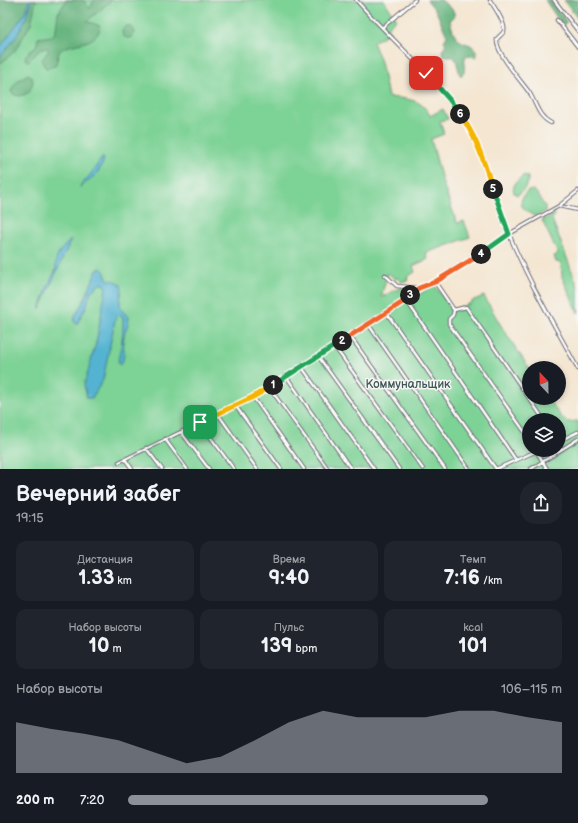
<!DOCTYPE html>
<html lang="ru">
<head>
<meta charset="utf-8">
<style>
  :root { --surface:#171b24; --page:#20242c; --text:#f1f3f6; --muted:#9ea1a6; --accent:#8c9099 }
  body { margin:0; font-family:"Balsamiq Sans",sans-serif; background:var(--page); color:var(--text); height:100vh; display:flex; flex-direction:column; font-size:15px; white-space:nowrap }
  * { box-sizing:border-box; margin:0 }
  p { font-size:13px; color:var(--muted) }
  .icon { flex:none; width:22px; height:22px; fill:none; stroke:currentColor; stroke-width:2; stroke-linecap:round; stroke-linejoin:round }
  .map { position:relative; height:469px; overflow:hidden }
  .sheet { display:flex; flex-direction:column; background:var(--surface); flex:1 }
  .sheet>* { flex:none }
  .needle { width:26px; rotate:338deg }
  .fabs { position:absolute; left:522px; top:361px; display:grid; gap:8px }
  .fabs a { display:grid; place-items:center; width:44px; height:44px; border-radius:50%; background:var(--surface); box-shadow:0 2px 6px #0003; font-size:20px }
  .pin { position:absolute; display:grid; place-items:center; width:34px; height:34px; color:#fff; margin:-17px; border-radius:8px; box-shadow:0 2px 6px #0006 }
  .km { position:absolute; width:20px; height:20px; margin:-10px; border-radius:50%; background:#222; color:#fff; font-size:11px; line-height:20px; text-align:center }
  .round { display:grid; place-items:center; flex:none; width:42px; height:42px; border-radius:16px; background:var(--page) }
  .headline { display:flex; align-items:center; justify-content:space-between; height:68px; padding:0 16px }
  h1 { font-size:22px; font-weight:800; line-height:30px }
  .metrics { display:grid; grid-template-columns:repeat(3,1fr); gap:6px; height:68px; padding:4px 16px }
  .metrics div { display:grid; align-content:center; border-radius:10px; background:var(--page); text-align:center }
  .metrics b { font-size:20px; font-weight:800 }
  .metrics small { font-size:11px; font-weight:400 }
  .metrics p { font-size:11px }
  .chart { height:112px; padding:8px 16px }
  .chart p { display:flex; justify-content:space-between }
  .chart svg { width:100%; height:72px; margin-top:4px; fill:var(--accent); opacity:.7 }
  ul { padding:0 16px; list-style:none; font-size:13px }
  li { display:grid; grid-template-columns:64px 48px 1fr; align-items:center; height:30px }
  li i { height:10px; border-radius:5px; background:var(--accent) }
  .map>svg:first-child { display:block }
  .green { fill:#7dd295; stroke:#507a68; fill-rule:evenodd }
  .forest { fill:#66b47e; stroke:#446b5c }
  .water { fill:#52b3d1; stroke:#3a6a86 }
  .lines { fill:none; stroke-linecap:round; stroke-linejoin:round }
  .minor-casing { stroke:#6c6770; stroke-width:4.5 }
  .minor { stroke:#fff; stroke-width:2.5 }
  .split-1-casing { stroke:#fff; stroke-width:8 }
  .split-2-casing { stroke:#fff; stroke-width:8 }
  .split-3-casing { stroke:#fff; stroke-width:8 }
  .split-4-casing { stroke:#fff; stroke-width:8 }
  .split-5-casing { stroke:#fff; stroke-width:8 }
  .split-6-casing { stroke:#fff; stroke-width:8 }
  .split-7-casing { stroke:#fff; stroke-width:8 }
  .split-1 { stroke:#f5b400; stroke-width:5 }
  .split-2 { stroke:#22a559; stroke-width:5 }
  .split-3 { stroke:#f0652b; stroke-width:5 }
  .split-4 { stroke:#f0652b; stroke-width:5 }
  .split-5 { stroke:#22a559; stroke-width:5 }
  .split-6 { stroke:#f5b400; stroke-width:5 }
  .split-7 { stroke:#22a559; stroke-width:5 }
  .labels { text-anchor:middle; stroke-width:3; stroke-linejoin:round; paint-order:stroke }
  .park-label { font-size:12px; fill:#3d5756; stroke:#f6f6f2 }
</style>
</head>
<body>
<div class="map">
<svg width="578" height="469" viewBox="0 0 578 469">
  <rect width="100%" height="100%" fill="#f6f6f2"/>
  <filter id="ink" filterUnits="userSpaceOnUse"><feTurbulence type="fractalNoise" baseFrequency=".025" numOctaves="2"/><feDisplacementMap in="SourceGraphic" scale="8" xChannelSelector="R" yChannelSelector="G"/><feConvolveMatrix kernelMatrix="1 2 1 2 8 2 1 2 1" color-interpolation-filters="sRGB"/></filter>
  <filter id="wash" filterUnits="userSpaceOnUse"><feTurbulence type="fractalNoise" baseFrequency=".012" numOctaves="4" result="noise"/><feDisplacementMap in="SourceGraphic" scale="16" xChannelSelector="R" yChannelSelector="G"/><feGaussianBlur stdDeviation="0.9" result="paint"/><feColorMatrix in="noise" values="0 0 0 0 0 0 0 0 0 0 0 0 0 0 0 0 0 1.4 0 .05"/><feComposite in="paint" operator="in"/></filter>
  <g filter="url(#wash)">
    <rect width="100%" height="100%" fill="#f4e6d1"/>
    <path class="green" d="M31,0H384L396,19L387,28L391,32L373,42L381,62L388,97C406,99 422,98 430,116L443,109L448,119L440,121L444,134L431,139L443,184L457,223L464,221L470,237L426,253L428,259L413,266L415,272L407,277L408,280L401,282L398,278L395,279L388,273L381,297L400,288H405L412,300L434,284L452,310L469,304L474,300L484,296L503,329L529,368V398H548L561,417L568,422L578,421V469H0V57C14,41 28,22 31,0ZM529,420H559V450H529Z
      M524,175L528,177C529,184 523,192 517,195L514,193C511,185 518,180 524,175Z
      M534,190C539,195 540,201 545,206V211C539,216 535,218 528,212C519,205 519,201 527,191Z
      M554,212L555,216L552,219L578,287V313L562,277L561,263L556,262L554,256L558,254L542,220L550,217Z"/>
    <path class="forest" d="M0,0H29L25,13L0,47Z
      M31,0H36L31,24L14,52L0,64V57L19,31L30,8Z
      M67,0H83L90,9L94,0H112L87,21L100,26C99,45 74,42 62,49C57,52 58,61 55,66L46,68L43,64L42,60L49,50L47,48H42L30,60L27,61L25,59C26,49 37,53 38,38L52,36L54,34L56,30L58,13Z
      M427,0H441L453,10L455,16L450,20C451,26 454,35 459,40C467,46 470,41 477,52L476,57L466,56L465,58L464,73L462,75H460L456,60L453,57L443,55L442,50L446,44L444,41L447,36L436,11Z
      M545,0H550L566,21V23L562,25Z
      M564,0H578V19Z
      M122 32a6 6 0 1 1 12 0a6 6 0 1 1-12 0Z
      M29,74L32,77L33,83L29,92C24,96 16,98 11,92C13,84 21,77 29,74Z"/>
    <path class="water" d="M29,0H31C28,22 14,41 0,57V47L25,13Z
      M102,158H103L104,159C101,173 91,179 80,187V186L90,175Z
      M71,240L40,309L47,288L56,269C53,258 63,246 71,240Z
      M101,268L104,271L108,280C134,281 114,299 122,310C124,313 127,315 129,317C129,324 125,330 124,336C122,345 127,358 120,365L118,360C122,347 123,332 123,318L121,315L117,316L115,320L103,380L92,398H87L84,385L96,343L103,305L106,287L105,284H100L91,291L86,307L77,324L74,322L75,316L85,298L97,270Z"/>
  </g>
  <g filter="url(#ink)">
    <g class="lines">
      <defs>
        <path id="minor" d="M356,0C397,46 443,83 474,137C481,150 485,163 489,177C495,196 501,216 509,234C528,281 554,324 578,369
          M490,0C494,7 506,23 504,31C503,34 499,36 497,39C495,52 521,81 529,92C536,103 538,117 551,123
          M554,0L578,31
          M557,20L578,47
          M383,27L415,0
          M559,206L578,210
          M385,275L397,286L419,288L430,285L463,265L509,234L559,206L578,191
          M435,282L454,310L453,315L449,319V324L529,438
          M406,300L516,460
          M454,310L466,307L529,398
          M386,312L496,469
          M368,324L469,469
          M350,336L445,469
          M334,346L423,469
          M318,356L399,469
          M301,366L374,469
          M286,376L351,469
          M269,387L328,469
          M253,397L304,469
          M529,398L544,420
          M235,405L281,469
          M218,414L257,469
          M200,423L234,469
          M181,432L209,469
          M165,439L187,469
          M559,441L578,432
          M146,448L162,469
          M536,450L547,469
          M125,459L132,469
          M119,462L253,397L399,304L419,288
          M496,469L539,450
          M531,469L578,439"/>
      </defs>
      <use href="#minor" class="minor-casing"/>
      <use href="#minor" class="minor"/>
    </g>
  </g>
  <g class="lines" filter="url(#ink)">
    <defs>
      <path id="split-1" d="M200,422L253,397L273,385"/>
      <path id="split-2" d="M273,385L342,341"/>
      <path id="split-3" d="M342,341L406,300L410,295"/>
      <path id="split-4" d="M410,295L419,288L435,282L481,254"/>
      <path id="split-5" d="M481,254L509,234L493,189"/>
      <path id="split-6" d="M460,114C478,140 483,160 493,189"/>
      <path id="split-7" d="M426,73L449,99L460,114"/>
    </defs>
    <use href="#split-1" class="split-1-casing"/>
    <use href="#split-2" class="split-2-casing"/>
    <use href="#split-3" class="split-3-casing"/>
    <use href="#split-4" class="split-4-casing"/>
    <use href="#split-5" class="split-5-casing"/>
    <use href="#split-6" class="split-6-casing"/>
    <use href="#split-7" class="split-7-casing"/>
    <use href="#split-1" class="split-1"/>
    <use href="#split-2" class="split-2"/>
    <use href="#split-3" class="split-3"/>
    <use href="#split-4" class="split-4"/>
    <use href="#split-5" class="split-5"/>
    <use href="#split-6" class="split-6"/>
    <use href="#split-7" class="split-7"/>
  </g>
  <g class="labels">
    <g class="park-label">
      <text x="408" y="388">Коммунальщик</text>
    </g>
  </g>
</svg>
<div class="fabs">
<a><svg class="needle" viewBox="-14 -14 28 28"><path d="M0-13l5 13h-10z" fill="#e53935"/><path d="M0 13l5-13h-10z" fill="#9ea1a6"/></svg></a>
<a><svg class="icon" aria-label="layers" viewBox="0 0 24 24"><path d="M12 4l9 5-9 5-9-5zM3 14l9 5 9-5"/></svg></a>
</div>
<div class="pin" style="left:200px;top:422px;background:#1e9e55"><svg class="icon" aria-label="arrive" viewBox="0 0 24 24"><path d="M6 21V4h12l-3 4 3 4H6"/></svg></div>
<div class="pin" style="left:426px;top:73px;background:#d93025"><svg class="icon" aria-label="check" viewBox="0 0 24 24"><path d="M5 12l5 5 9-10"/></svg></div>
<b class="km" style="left:273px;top:385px">1</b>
<b class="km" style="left:342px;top:341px">2</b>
<b class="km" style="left:410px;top:295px">3</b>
<b class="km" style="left:481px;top:254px">4</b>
<b class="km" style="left:493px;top:189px">5</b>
<b class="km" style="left:460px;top:114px">6</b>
</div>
<section class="sheet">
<div class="headline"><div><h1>Вечерний забег</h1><p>19:15</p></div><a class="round"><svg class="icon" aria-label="share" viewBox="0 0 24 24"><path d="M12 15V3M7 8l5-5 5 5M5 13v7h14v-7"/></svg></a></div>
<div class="metrics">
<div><p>Дистанция</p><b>1.33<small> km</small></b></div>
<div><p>Время</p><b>9:40</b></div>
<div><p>Темп</p><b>7:16<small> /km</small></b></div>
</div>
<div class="metrics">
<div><p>Набор высоты</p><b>10<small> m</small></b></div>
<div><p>Пульс</p><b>139<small> bpm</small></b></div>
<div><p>kcal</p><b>101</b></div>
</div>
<div class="chart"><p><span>Набор высоты</span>106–115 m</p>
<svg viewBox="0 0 160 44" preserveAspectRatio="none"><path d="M0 44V13L10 17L20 20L30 24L40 31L50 38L60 34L70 24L80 13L90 6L100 10L110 10L120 10L130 6L140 6L150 10L160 13V44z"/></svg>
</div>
<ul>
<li><b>200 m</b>7:20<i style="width:83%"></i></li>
</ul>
</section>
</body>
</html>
